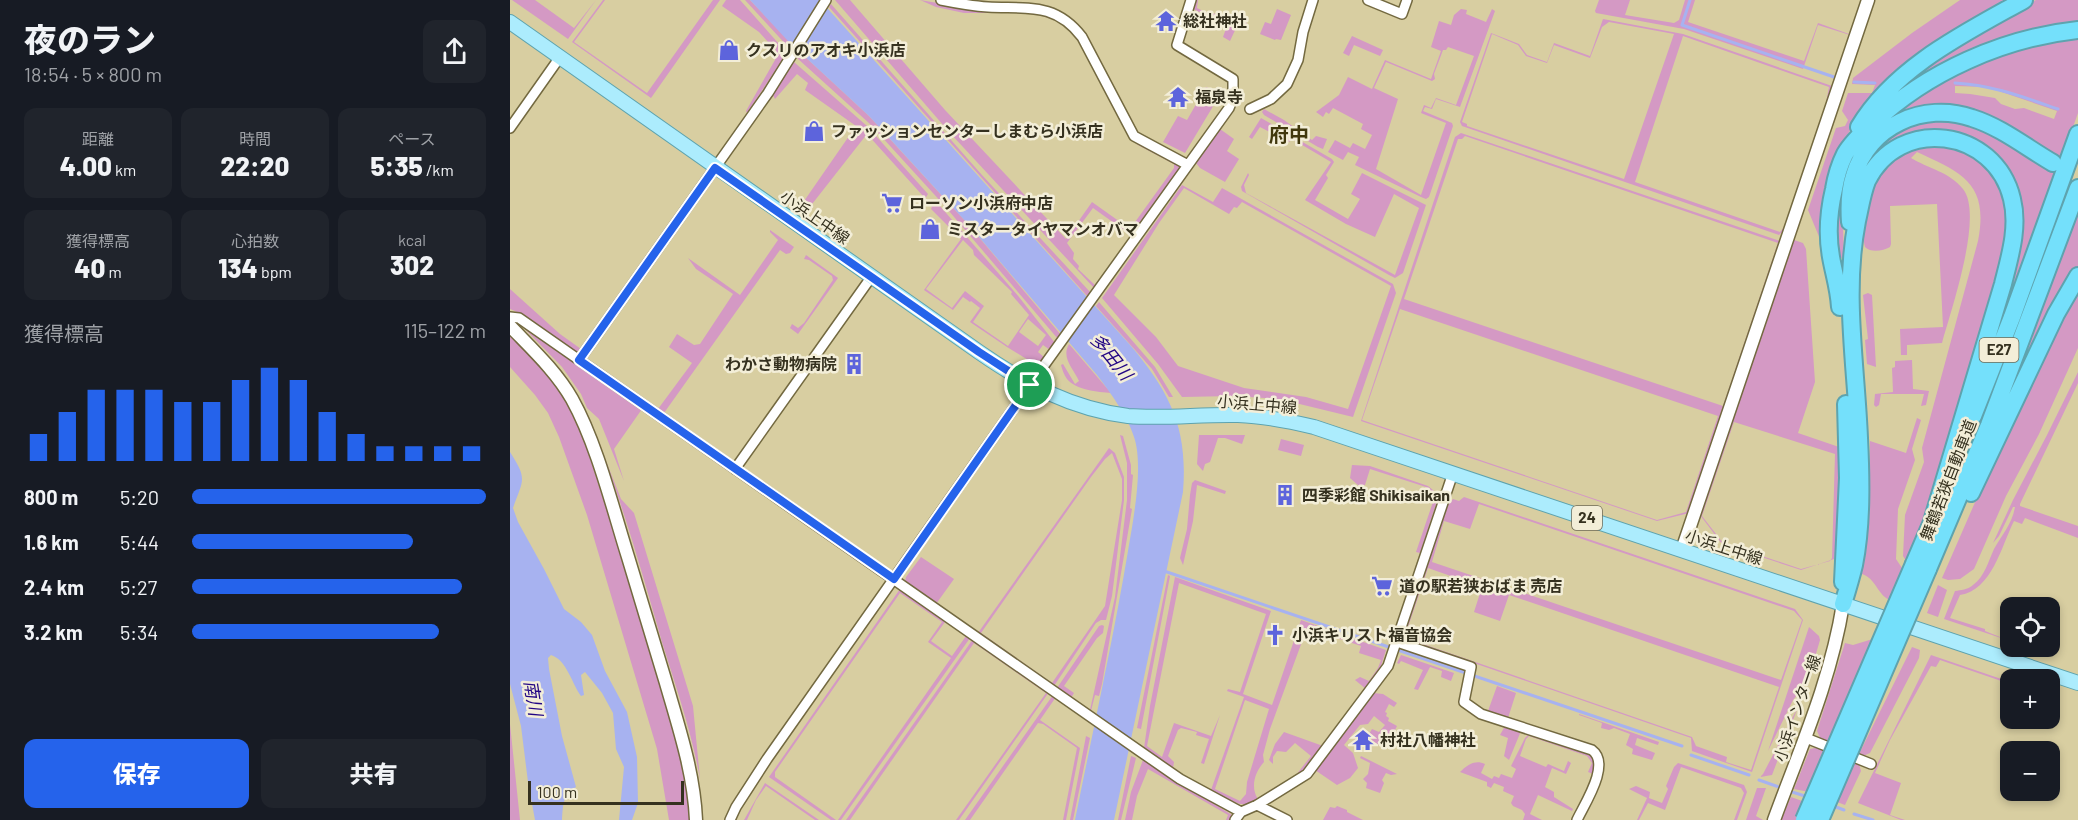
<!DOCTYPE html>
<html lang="ja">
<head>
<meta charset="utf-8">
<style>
  :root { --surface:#171b24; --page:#20242c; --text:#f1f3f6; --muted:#9ea1a6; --accent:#2563eb }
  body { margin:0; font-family:Barlow,"Noto Sans JP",sans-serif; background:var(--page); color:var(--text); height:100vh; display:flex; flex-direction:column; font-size:22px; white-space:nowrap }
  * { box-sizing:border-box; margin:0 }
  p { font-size:20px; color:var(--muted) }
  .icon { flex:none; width:33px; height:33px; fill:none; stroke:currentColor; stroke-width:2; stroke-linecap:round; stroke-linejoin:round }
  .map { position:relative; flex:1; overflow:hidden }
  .sheet { display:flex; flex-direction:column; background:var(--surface); width:510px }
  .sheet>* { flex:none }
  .tools { position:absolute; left:1490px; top:597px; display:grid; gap:12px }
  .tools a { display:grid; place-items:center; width:60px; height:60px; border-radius:12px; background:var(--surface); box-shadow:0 3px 9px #0003; font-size:30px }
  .scale { position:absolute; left:18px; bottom:15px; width:156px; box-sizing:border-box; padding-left:6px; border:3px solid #35311f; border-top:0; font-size:16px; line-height:21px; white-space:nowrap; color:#35311f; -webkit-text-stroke:4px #f3eed8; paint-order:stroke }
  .pin { position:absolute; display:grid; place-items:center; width:51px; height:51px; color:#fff; margin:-26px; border:3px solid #fff; border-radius:50%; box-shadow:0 2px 6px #0007 }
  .round { display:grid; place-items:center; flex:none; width:63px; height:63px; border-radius:12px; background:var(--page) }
  .head { display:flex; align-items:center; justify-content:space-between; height:102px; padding:0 24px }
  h1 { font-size:33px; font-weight:800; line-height:45px }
  .figures { display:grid; grid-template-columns:repeat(3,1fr); gap:9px; height:102px; padding:6px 24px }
  .figures div { display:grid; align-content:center; border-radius:12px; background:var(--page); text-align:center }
  .figures b { font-size:26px; font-weight:800 }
  .figures small { font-size:16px; font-weight:400 }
  .figures p { font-size:16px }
  .chart { height:168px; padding:12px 24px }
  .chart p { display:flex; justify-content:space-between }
  .chart svg { width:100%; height:108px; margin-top:6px; stroke:var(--accent); stroke-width:6 }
  .button { display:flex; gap:12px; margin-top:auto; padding:12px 24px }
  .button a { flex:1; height:69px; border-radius:12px; background:var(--accent); color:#fff; font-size:24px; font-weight:800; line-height:69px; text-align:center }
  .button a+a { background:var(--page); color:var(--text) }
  ul { padding:0 24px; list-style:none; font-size:20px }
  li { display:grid; grid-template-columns:96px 72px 1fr; align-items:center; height:45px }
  li i { height:15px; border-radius:8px; background:var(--accent) }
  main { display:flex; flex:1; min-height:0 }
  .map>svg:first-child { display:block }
  .green { fill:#d499c4; fill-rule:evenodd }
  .water { fill:#a7b2f0 }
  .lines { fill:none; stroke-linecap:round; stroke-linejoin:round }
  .stream { stroke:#a7b2f0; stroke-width:3 }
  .street-casing { stroke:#736940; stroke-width:12 }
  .secondary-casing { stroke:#736940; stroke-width:15 }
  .primary-casing { stroke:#5ea3ae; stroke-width:16 }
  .highway-casing { stroke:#5ea3ae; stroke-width:20 }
  .street { stroke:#fff; stroke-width:9 }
  .secondary { stroke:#fff; stroke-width:12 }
  .primary { stroke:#acecfd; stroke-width:14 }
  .highway { stroke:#74e0fb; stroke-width:16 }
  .highway-bridge-casing { stroke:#5ea3ae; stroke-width:20; stroke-linecap:butt }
  .highway-bridge { stroke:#74e0fb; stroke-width:16 }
  .route-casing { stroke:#fff; stroke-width:12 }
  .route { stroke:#2563eb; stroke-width:8 }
  .labels { text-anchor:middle; stroke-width:5; stroke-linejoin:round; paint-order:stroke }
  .shield { fill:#f3eed8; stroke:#6e6a56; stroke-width:1.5 }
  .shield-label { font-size:15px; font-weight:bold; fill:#35311f }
  .poi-label { font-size:16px; font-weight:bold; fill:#35311f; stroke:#f3eed8; text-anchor:start }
  .street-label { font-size:16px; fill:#35311f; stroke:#f3eed8 }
  .water-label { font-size:18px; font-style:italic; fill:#230785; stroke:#f3eed8 }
  .quarter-label { font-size:20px; font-weight:bold; fill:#41380d; stroke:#f3eed8 }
</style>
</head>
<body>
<main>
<section class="sheet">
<div class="head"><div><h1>夜のラン</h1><p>18:54 · 5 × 800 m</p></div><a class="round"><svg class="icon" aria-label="share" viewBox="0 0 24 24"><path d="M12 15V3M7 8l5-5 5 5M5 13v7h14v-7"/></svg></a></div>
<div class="figures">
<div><p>距離</p><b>4.00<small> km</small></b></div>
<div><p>時間</p><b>22:20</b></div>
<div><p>ペース</p><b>5:35<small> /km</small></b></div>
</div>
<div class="figures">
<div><p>獲得標高</p><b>40<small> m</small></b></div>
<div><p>心拍数</p><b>134<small> bpm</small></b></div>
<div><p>kcal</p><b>302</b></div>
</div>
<div class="chart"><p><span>獲得標高</span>115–122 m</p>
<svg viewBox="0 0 160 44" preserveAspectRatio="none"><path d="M5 44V33M15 44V24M25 44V15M35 44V15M45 44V15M55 44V20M65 44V20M75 44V11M85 44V6M95 44V11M105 44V24M115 44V33M125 44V38M135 44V38M145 44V38M155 44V38"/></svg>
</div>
<ul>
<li><b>800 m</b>5:20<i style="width:100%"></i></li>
<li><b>1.6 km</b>5:44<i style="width:75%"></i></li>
<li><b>2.4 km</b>5:27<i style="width:92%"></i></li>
<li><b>3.2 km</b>5:34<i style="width:84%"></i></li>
</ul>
<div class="button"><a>保存</a><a>共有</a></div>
</section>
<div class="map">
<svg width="1568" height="820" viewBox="0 0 1568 820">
  <rect width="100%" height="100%" fill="#d8cea1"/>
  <path class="green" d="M2,0H25L64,28L86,0L58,39Z
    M93,0H95L64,42L137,93L203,0H210L141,98L62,42Z
    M216,0H230L277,53L237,113L236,111L265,60L266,51L249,32L212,6Z
    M235,0H240L283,45L280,49Z
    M325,0H340L435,110L556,239L582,202L620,229L664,168V164L628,145L620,138L571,44L557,28L548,21L523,13H454L426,7L410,0L445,6L538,13L565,32L619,131L672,165L621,235L583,208L557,243L564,253L563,259L569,266L568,269L586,286L584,288L440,133Z
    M685,0H688L687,8L701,15L702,13L706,14L705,19L717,23L719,15L737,23L734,28L727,26L720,41L713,37L717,26L683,9Z
    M1089,0H1120L1115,15L1164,23L1169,20L1175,0H1185L1178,22L1294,61L1308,23L1339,34L1352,0L1340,35L1308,25L1293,69L1174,29L1086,13L1085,11Z
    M1450,0H1504L1349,114L1332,145L1313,237L1310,239L1298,210L1326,128L1335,126L1338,120L1332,111L1338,93H1362L1365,85L1342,84L1343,78L1402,33Z
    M1526,0H1568V24L1375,101L1413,68L1475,29Z
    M321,4L472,175L581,293L578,297L319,7Z
    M767,9L781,15L771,40L766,39L765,40L750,34L755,22L761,24Z
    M951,9L957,10L956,14L976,22L982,9L985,11L950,107L926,99L922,109L915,107L913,111L942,123L943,126L919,197L916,199L911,197L845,165L849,157L838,152L833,160L818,152L825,140L840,148L843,143L855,149L862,135L851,129L853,124L823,108L819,114L816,112L813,117L806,112L829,95L838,77L862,89L875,60L921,79L931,51L921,47L929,21L941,25L944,15ZM938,47L964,56L946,105L926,98L921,108L914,105L911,113L936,123L911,195L866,169L888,99L864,88L876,62L922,81L925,79L924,74L933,50H936Z
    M1093,19L1173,34L1322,86L1323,88L1277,227L1269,235L952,126L950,122L981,33L1009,44L1017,55L1037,62L1044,43L1080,56ZM1099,22L1164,34L1114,179L957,126V124L952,122L982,34L1008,45L1016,56L1037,63L1044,45L1080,58L1092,27ZM1173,36L1319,87L1315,108L1275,226L1270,232L1125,182Z
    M842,36L873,50L870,56L844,45L839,56L833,53Z
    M1568,36V113L1512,270L1491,320L1489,318C1501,278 1519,233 1506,191C1484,119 1394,114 1355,175H1352L1351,173C1376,123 1424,104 1476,129C1499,141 1520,158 1544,170L1548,159C1485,128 1444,78 1372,127L1370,124C1428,75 1493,47 1568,36ZM1445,86L1477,87L1547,111L1544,119L1514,108L1505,109L1491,104L1485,98L1460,94L1445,93Z
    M291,53L359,116L389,149L457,223L551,335L548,339L433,204L360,124L287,58Z
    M284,62L357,126L418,194L413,202L411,200L413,196L357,134L299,208L292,204L346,126L295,90L298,83L287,74L265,99L263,95Z
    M696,87L711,93L675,153L653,142L668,116L677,120Z
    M754,109L774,120L802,140L806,136L817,139L813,149L808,147L754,115L752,112Z
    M751,118L822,159L824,162L816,175L818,178L805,200L838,219L850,199L841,194L852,173L916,205L893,273L885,278L879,275L732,191L731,187L738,173L739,175L734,185L736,193L885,275L909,208L884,194L865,237L836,224L795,200L821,162L782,139L779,142L750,127L742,139L739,137Z
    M710,129L724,139L717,151L729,159L715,182L690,168L686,163Z
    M951,133L1270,241L1271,243L1179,513L1147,521L851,421L945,137ZM955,136L1268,243L1213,406L894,299L948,139H952ZM890,309L1208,416L1176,512L1147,520L852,420Z
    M1427,144L1462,153L1484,174L1497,206V241L1441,438L1398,564L1393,556L1395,515L1414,462L1412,448L1468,241C1479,184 1453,173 1407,152L1401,158C1417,168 1440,172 1453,189C1474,215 1441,310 1432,343L1397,345V355H1391L1390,329L1433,327L1427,204L1380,206L1381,244L1380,247C1373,251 1361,253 1355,247C1352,237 1354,224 1356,214C1363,167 1383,153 1427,144Z
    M1337,172L1333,226L1334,256L1330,259L1328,257L1326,209Z
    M672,185L703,202L712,188L883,284L886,293L843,417L769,399L724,396L672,397L648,364L592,298ZM674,188L719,214L724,207L727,208L732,202L881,286L838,409L796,397L734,388L668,366L646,337L604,295L649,223Z
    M421,201H425L430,206L509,297L545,343L540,350L533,345L528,352L535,358L528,366L497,347L460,322L470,308L461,301L460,302L453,297L443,310L414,290L451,239L421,209L422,207L418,204ZM453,240L463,250L464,255L502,292L501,294L519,315L498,346L463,322L474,306L455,291L442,308L416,289ZM518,319L536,335L528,346L509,332Z
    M1568,209V266L1491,414Z
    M260,230L284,247L280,253L276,254L270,250L154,413L148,409L182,363L159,347L167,334L184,345L190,344L223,294L186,269L178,258L230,295L268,240L260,232Z
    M1284,240L1293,243L1296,249L1305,382L1288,433L1329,447C1329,484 1331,522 1324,559L1291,570L1212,544L1190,515L1281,244ZM1224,422L1325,454L1322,558L1320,561L1291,569L1213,543L1192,516Z
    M296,255L328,278L288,334L280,328L282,324L288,328L294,323L323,280L322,276L299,260L294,259Z
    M1568,287V348L1529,434L1496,496L1464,569L1450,579L1438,580L1432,578L1473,484Z
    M0,289L50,334L71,349L66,352L5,311L0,309Z
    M1358,293L1362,295L1366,367L1357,364L1355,340L1358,339L1353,295Z
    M589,302L645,367L663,397H659L642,369L586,306Z
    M10,324L132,409L104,449L114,481L89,419L77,408L71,394L52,367Z
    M0,333L41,378L56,401L75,443L119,579L168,743L178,788L181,820H159L147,749L77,515L49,437L38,413L25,395L0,367Z
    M559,344L601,393C588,392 566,390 557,379C554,375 552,369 551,365L553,364L565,384L569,381C563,368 551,358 559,344Z
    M1402,360L1403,389L1419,391L1416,405L1411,406L1414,394H1371L1369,405L1366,407L1364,405L1365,394L1383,392L1382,368L1385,367V361Z
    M1568,372V383L1510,504V506L1568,526V538L1515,518L1512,524L1504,521C1491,547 1482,590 1450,595L1440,618L1475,629V631L1500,641L1434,619L1445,591C1451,590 1457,590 1463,585C1475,576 1478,562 1484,549C1492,535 1502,524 1505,507H1503L1489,536L1483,543L1503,500L1537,435Z
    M1407,418L1411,420L1402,449L1405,460L1388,509L1386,559L1394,571L1382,601C1368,597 1366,578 1352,574L1359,498L1360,441L1396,453Z
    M81,423L111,499L124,513L183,706L190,779C182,733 166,687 152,642C131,569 110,494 81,423Z
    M610,435L613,436L621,465V474L623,475L620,508L622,509L592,684L589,696L585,695L581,711L580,710L605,597L617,500V463Z
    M689,435H735L732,444L715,438H708L700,462L695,464L693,471L687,464Z
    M771,439L794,445L791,456L768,450Z
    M599,448L605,453L614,477V500L602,596L596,620H591L586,623L544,686L468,633ZM602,453L612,479V500L595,606L542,683L471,633L581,477L595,459Z
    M842,465L860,466L918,486L929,495L910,553L906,552L925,496L916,487L860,469L855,485L849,486L840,478Z
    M685,480L716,491L715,494L687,485L683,521L673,565L670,558L677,529L680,495L682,483Z
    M954,497L1285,609L1293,620L1242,772L1182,751L1181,738L900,641L895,632L938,505L943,499L949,501ZM969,504L1284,611L1292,620L1271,680L922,562L934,521L960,529ZM918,568L972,587L964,612L990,621L999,595L1269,687L1241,770L1216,762L1217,757L1186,746L1182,737L913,644L916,634L898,627Z
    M411,557L444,579L426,604L395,582L396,577Z
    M658,575L660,576L631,729L627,728Z
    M665,577L761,611L733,694L762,705L791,620L876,650L869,672L856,689L845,680L850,677L859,681L868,668L871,660L849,653L851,646L797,628L760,729L753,755L754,762C745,772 740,787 748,799L769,787C733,810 740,810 701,790L734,697L717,691L718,689L730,692L756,614L669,583L637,746L652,757L664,723L701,736L710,715L694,764L691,763L699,739L686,735L687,732L671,728L668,730L658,756L664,762L663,768L634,748L640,706ZM735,700L759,709L737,782L736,794L730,801L705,789Z
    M1428,585L1437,590L1428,617L1417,613Z
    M390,589L460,638L331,820H328L441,658L418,642L432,622L390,593L265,772V777L326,820H321L259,777ZM435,622L456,636L442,656L421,641Z
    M592,625L594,626L593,633L587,638L554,686L564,693L561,698L547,688L589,626Z
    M1299,627L1309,636L1310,640L1298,681L1283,700L1258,751Z
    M1366,638L1320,744L1311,740L1307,731L1335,643L1343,645Z
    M463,639L539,692L449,820H446L536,693L464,643L340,820H336Z
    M1402,647L1410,650L1409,658L1360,753L1353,756L1349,754Z
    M891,655L944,673L941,681L931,677L932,671L920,667L908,690L904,689L913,670L891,661L889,664L887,663Z
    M1421,655L1500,682V684L1430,660L1426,667L1421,666L1380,740L1365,773L1391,783L1380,815L1395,820H1391L1348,803Z
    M987,686L1006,693L998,718L978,711Z
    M863,693L873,694L887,703L884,707L879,704L875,712L877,713L876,716L879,718L878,721L887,726L880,740H874L870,745L863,742L859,734L862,729L869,732L875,725L864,716L858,724L850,725L834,745L843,753L848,768L840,778L827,785L805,770Z
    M543,695L546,697L530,720L570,748L556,820H553L567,748L533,724L528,723L460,820H455Z
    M1288,707L1262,775L1250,777L1253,774Z
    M1069,714L1149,742L1148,745L1127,738L1125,745L1145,753L1142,760L1122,754L1123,749L1116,745L1120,734L1104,728L1099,730L1091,728L1092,723L1069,715Z
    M0,724L10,820H0Z
    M995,726L1011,731L999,760L994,756L998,738L990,735Z
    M774,732L813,746L793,772L787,777L786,775L801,756L785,743L776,752L767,751L763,757V764L759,760L765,744Z
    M1019,734L1080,753L1086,762L1083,774L1078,772L1082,763L1077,756L1019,736L1016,739L1010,756L1036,767L1038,764L1054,771L1058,761L1061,763L1056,774L1042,768L1035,787L1044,792V797L1063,809L1062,811L1028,795L1020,814L1032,820H1013L1015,814L1012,810L1003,806L1001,803L1004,796L993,791L994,787L984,783L981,788L977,786V782L950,772C957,765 965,759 975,764L971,773L982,779L984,776L989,778L991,774L1002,778L1006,769L1001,766L1015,738Z
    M576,736L580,738L563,820H560Z
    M1310,747L1318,751L1299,792L1284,789L1300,749Z
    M621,756L626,758L611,820H608Z
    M851,756L887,774L881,775L876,773L872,780L874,783L870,793L856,788L857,783L853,779L858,774L860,763L850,758Z
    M633,760L722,815L719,820H716L718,815L638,769L627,796L622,820H615L621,792Z
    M1345,762L1349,764L1351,771L1335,805L1327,802Z
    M1168,763L1234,785L1237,792L1227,820H1224L1234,793L1231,788L1171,767L1155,810L1138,803L1129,820H1127L1137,798L1119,789L1126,786L1140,792L1139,798L1152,803L1158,789L1156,786L1164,767Z
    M255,783L309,820H305L256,786L246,800L237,820H234Z
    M1247,788H1256L1246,816L1253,820H1236Z
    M1281,797L1295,802L1287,820H1271Z
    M827,806L837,810V812L853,820H813L820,807L825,808Z"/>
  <path class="water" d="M240,0H310L621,346C661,394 678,429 673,492L604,820H565C583,730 603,641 618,551C623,521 634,466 624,437C618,417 600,392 587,375L457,223L359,116L278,41Z
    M0,452C18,480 13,479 3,508L8,522L34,569L54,609L71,622L82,635L95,671L117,712L127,757L128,803L122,820H109L114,767L106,749L103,713L92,693L75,672L71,675L74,695L71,696C62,684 57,660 41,655L38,658L39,669L52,736L66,787C53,794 53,805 52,820H25L18,782L11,726L0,684Z"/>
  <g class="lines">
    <path class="stream" d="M1180,0L1172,25L1324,77
      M1344,82L1365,83
      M1445,83C1482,85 1513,97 1548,109
      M654,571L1172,746
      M1181,755L1239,775
      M1249,780L1272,788
      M1279,791L1298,797
      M1321,805L1334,810
      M1344,814L1363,820"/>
    <defs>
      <path id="street" d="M431,0C446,3 462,6 478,7C517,9 545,2 572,37L624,136L678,165
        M858,0L892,14L897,0
        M740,109L761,99L777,84L788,60L793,32L803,0
        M0,128L50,57
        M0,317L9,318L631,752L670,779L731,812
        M69,360L258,93L316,0
        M225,469L362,276
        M887,642L961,667L954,702L971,714L1082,750C1101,764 1075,803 1067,820
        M1296,738L1361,764
        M747,805L777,820
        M220,820L226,807L257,759L520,385L719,108L723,98V79L667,45L681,0
        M725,820L731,812L747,805L797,774L878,666L943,473"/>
      <path id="secondary" d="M0,326C22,349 46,371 62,399C87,444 102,506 118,557C131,599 143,641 156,683C169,728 184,773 186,820
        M1172,550L1358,0
        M1264,820C1290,749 1321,680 1333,604"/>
      <path id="primary" d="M0,22L469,352C515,384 562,409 618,416C654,419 691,414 728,415C754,416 779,421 804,427L1568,683"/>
      <path id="highway" d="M1349,127C1385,67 1455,33 1514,0
        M1340,222C1339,207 1339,191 1344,176C1358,126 1414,101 1462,118C1491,127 1517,148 1543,163
        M1330,307C1329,289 1324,274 1321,257C1317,235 1319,210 1324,189C1326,177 1330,164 1335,154C1342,142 1353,132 1363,123C1417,72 1493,38 1568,30
        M1463,416L1502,317L1568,134
        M1461,493L1546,314L1568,276
        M1404,564L1425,515
        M1418,569L1479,425L1568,188
        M1333,582L1338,478L1336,404
        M1333,604C1337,591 1341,578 1344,565C1352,525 1351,479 1349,438C1346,365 1333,293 1347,221C1350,208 1352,194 1357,181C1389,115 1485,128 1502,199C1509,227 1500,256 1493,284L1421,525"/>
    </defs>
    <use href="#street" class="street-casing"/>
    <use href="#secondary" class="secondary-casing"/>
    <use href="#primary" class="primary-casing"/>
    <use href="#highway" class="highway-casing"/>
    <use href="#street" class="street"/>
    <use href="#secondary" class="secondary"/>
    <use href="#primary" class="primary"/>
    <use href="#highway" class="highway"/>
    <defs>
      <path id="highway-bridge" d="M1294,820L1404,564
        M1310,820L1418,569"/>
    </defs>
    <use href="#highway-bridge" class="highway-bridge-casing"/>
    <use href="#highway-bridge" class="highway-bridge"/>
  </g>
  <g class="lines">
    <defs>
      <path id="route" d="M205,168L469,352L520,385L384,579L69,360Z"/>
    </defs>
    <use href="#route" class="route-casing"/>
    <use href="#route" class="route"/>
  </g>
  <defs>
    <symbol id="temple-bare" viewBox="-9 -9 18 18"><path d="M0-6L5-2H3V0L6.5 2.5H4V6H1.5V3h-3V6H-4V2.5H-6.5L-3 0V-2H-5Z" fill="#5d64dc" stroke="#f3eed8" stroke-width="2.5" paint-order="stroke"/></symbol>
    <symbol id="shop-bare" viewBox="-9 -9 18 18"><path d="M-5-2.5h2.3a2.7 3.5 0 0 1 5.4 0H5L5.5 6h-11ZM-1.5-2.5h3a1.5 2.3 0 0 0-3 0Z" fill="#5d64dc" stroke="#f3eed8" stroke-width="2.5" paint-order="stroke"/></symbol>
    <symbol id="supermarket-bare" viewBox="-9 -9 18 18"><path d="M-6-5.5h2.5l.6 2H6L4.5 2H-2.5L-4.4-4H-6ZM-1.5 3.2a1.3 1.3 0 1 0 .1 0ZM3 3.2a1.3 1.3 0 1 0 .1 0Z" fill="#5d64dc" stroke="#f3eed8" stroke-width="2.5" paint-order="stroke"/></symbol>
    <symbol id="building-bare" viewBox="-9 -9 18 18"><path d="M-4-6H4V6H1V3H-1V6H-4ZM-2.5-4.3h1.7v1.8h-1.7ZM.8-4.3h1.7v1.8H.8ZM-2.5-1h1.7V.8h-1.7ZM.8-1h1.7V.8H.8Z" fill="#5d64dc" stroke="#f3eed8" stroke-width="2.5" paint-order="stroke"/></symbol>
    <symbol id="church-bare" viewBox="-9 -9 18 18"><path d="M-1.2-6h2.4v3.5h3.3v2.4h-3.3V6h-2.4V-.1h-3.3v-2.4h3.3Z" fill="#5d64dc" stroke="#f3eed8" stroke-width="2.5" paint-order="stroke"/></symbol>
  </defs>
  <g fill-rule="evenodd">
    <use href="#temple-bare" x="641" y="6" width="30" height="30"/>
    <use href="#shop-bare" x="204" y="35" width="30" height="30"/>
    <use href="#temple-bare" x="653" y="82" width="30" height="30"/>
    <use href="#shop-bare" x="289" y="116" width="30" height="30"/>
    <use href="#supermarket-bare" x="367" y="188" width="30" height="30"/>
    <use href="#shop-bare" x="405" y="214" width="30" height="30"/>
    <use href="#building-bare" x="329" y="349" width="30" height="30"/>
    <use href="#building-bare" x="760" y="480" width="30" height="30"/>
    <use href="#supermarket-bare" x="857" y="571" width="30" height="30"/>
    <use href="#church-bare" x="750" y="620" width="30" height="30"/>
    <use href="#temple-bare" x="838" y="725" width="30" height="30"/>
  </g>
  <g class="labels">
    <g class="shield">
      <rect x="1469.5" y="338" width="39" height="24" rx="4.5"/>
      <rect x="1062" y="506" width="30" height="24" rx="4.5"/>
    </g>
    <g class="shield-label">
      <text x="1489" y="355">E27</text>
      <text x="1077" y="523">24</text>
    </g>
    <g class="poi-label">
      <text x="673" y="27">総社神社</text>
      <text x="236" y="56">クスリのアオキ小浜店</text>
      <text x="685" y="103">福泉寺</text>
      <text x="321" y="137">ファッションセンターしまむら小浜店</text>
      <text x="399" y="209">ローソン小浜府中店</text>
      <text x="437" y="235">ミスタータイヤマンオバマ</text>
      <text x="327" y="370" text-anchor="end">わかさ動物病院</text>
      <text x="792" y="501">四季彩館 Shikisaikan</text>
      <text x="889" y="592">道の駅若狭おばま 売店</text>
      <text x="782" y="641">小浜キリスト福音協会</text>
      <text x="870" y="746">村社八幡神社</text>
    </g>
    <g class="street-label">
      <text transform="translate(305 217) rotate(35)" y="6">小浜上中線</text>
      <text transform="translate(747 404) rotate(5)" y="6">小浜上中線</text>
      <text transform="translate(1438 480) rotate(-69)" y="6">舞鶴若狭自動車道</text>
      <text transform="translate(1214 547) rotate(18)" y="6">小浜上中線</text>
      <text transform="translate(1287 708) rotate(-71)" y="6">小浜インター線</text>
    </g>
    <g class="water-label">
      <text transform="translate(601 357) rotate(51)" y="6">多田川</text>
      <text transform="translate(23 698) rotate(81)" y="6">南川</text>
    </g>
    <g class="quarter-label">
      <text x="779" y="142">府中</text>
    </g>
  </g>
</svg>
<div class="tools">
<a><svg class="icon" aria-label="locate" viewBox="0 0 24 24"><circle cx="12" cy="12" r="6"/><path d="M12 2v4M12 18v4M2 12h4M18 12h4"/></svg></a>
<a>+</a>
<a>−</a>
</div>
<div class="scale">100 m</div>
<div class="pin" style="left:520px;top:385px;background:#1e9e55"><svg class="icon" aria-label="arrive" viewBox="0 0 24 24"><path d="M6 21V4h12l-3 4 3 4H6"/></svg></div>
</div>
</main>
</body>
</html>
